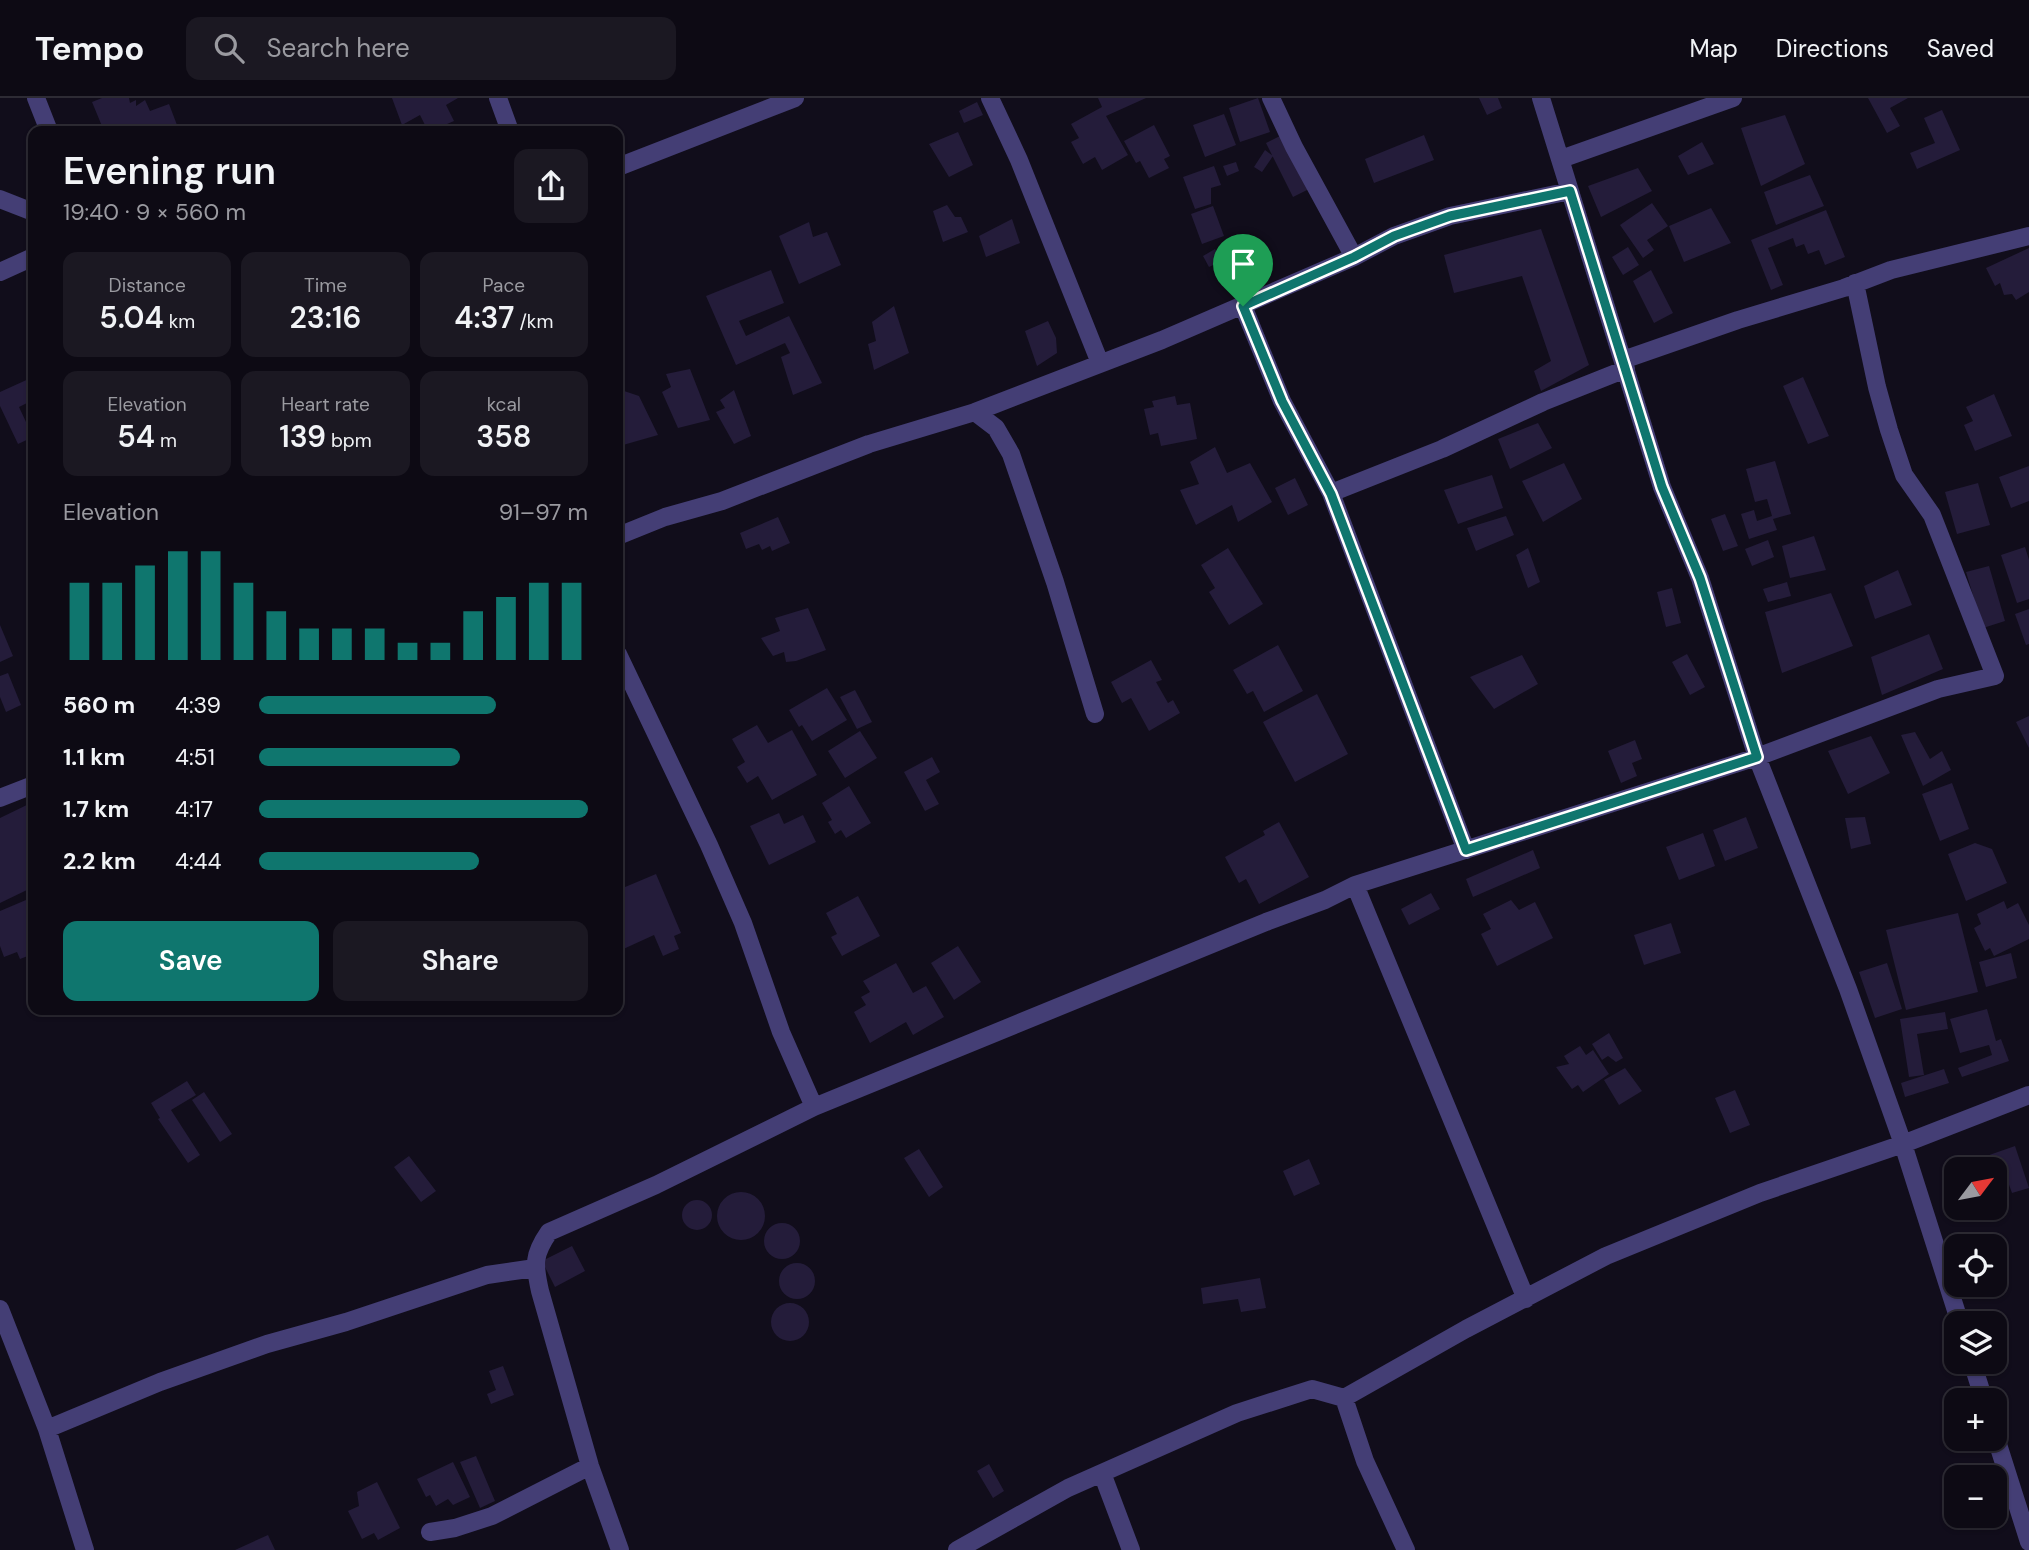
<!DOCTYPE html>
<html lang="en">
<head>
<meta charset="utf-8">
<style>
  :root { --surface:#0d0a14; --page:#1b1822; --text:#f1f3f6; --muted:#9a9aa0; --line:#2d2b34; --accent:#0f766e }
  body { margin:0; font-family:"DM Sans",sans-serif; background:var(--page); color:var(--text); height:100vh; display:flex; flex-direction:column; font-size:26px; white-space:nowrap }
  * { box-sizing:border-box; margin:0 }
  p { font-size:23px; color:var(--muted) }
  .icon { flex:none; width:38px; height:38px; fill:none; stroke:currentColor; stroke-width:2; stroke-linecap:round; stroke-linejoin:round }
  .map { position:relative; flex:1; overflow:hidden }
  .drawer { position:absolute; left:28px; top:28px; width:595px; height:889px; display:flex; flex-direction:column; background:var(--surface); border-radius:14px; box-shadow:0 2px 5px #0004,0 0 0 2px var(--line) }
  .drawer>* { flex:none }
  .needle { width:46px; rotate:58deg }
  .buttons { position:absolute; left:1944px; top:1059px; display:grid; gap:14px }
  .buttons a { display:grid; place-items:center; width:63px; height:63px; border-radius:14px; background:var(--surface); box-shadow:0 2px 5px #0004,0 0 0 2px var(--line); font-size:35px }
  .pin { position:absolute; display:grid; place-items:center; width:60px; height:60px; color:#fff; margin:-72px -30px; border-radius:50% 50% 50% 0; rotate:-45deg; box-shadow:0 0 7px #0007 }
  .pin .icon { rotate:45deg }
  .round { display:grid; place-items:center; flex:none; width:74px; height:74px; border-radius:14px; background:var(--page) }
  .summary { display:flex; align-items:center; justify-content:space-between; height:119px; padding:0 35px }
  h1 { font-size:38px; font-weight:600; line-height:52px }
  .stats { display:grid; grid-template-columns:repeat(3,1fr); gap:10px; height:119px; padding:7px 35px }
  .stats div { display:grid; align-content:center; border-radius:14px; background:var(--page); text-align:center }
  .stats b { font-size:30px; font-weight:600 }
  .stats small { font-size:19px; font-weight:400 }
  .stats p { font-size:19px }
  .chart { height:196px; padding:14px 35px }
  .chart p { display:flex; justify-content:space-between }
  .chart svg { width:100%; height:126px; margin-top:7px; stroke:var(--accent); stroke-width:6 }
  .cta { display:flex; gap:14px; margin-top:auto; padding:14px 35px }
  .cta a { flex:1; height:80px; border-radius:14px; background:var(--accent); color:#fff; font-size:28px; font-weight:600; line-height:80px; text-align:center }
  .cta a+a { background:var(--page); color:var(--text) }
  ul { padding:0 35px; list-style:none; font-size:23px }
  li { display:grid; grid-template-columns:112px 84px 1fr; align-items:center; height:52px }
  li i { height:18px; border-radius:9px; background:var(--accent) }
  header { display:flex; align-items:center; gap:42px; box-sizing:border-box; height:98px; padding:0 35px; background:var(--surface); border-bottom:2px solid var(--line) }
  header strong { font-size:33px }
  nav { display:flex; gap:38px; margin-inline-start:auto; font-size:24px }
  .search { width:490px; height:63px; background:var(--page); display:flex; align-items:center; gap:18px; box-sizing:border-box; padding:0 24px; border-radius:14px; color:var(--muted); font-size:26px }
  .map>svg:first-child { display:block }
  .building { fill:#241c3a }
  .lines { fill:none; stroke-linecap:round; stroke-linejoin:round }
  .street { stroke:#443e75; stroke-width:18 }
  .route-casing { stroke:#fff; stroke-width:14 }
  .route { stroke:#0f766e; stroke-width:9 }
</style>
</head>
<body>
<header>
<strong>Tempo</strong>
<div class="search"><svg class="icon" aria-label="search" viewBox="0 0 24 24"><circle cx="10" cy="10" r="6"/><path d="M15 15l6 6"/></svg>Search here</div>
<nav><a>Map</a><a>Directions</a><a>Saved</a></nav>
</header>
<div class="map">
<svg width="2029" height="1452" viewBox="0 0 2029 1452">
  <rect width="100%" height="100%" fill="#110d1b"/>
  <path class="building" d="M102,0H129L130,5L136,2V8L145,2L150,13L169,6L177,27L165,33H104L92,4Z
    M392,0H458L446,7L454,23L431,33H428L420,17L402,27Z
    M1098,0H1146L1106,18L1128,57L1102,72L1095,59L1083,66L1071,44L1079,40L1071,26L1102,9Z
    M1258,0L1270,34L1240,44L1229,10Z
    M1479,0H1498L1502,10L1487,17Z
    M1868,0H1908L1890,10L1900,28L1887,35Z
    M977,4L983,17L964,25L959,13Z
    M1942,12L1960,52L1917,71L1910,55L1935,45L1924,20Z
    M1224,16L1236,47L1205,59L1193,27Z
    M1785,17L1805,66L1761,88L1741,30Z
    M1154,27L1170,58L1164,61L1169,70L1149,80L1140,63L1136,65L1124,43Z
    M958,34L973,67L949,79L929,46Z
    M1284,36L1311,90L1293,99L1266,45Z
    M1424,37L1434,62L1374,85L1365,61Z
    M1702,44L1714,66L1688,77L1678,58Z
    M1265,52L1273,58L1262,74L1254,69Z
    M1236,64L1239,73L1227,78L1223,68Z
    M1214,68L1221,87L1211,90V106L1195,111L1183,79Z
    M1638,70L1652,93L1601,119L1588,88Z
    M1810,77L1824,108L1776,127L1764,94Z
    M1652,105L1668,128L1647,142L1654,152L1643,160L1620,127Z
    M947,107L955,119H961L968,134L943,144L933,113Z
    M1213,108L1224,138L1202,146L1191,116Z
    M1711,110L1731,145L1684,164L1669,128Z
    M1826,112L1845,159L1825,167L1819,152L1808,156L1804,146L1796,149L1793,140L1768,150L1783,187L1771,192L1751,142Z
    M1012,121L1020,145L986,159L979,138Z
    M809,124L813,139L827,134L841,167L799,186L779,138Z
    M1541,131L1589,267L1541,293L1534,273L1551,263L1522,178L1454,195L1444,157Z
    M1628,149L1639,167L1623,177L1612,159Z
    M2029,150V194L2016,202L2012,196L2004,197L2000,185L1995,188L1986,170Z
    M1215,151L1222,163L1209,169L1203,158Z
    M771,172L784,205L739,223L746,238L789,218L822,285L793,297L781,259L790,255L785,245L736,267L706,198Z
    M1651,172L1673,215L1654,225L1633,183Z
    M894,208L909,255L874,272L868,246L876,243L872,224Z
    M1048,223L1056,240L1057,255L1037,268L1025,233Z
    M690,271L710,322L678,330L662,294L671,289L666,276Z
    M33,279V302L19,309L33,339L18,346L0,308V294Z
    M1803,279L1829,338L1808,346L1783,288Z
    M618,291L639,298L658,337L623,347L618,345Z
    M734,292L751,338L734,346L716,314L725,310L720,302Z
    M1994,296L2012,338L1975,353L1964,327L1973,323L1966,309Z
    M1175,298L1177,307L1190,305L1197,341L1161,348L1158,335L1150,337L1144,311L1154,309L1152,303Z
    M1538,325L1552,350L1510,371L1498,341Z
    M1215,349L1227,375L1250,365L1272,404L1238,424L1232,407L1196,427L1180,392L1199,386L1190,364Z
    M1775,363L1791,416L1773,421L1777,432L1749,441L1741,416L1754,412L1757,423L1772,418L1767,401L1755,404L1746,371Z
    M1564,365L1582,401L1543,424L1522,383Z
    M2029,368V403L2011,410L1999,379Z
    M1492,377L1503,410L1458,426L1444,392Z
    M1295,380L1308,407L1288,417L1275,390Z
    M1978,385L1990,427L1957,436L1945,394Z
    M1725,416L1738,448L1723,453L1711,421Z
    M1506,418L1514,437L1476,453L1467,430Z
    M778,419L790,445L772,453L770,448L762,452L759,446L746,451L740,435Z
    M1814,438L1826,472L1790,480L1782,448Z
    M1768,442L1774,459L1752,468L1745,451Z
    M2025,449L2029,462V501L2017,505L2001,457Z
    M1228,450L1263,506L1229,527L1209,494L1215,490L1201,467Z
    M1528,450L1540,484L1528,490L1516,457Z
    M1989,468L2005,523L1983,530L1966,474Z
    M1898,472L1912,507L1875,521L1864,488Z
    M1787,484L1791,498L1768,504L1763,491Z
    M1672,490L1681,525L1666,529L1657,494Z
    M1831,495L1853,548L1782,575L1765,514Z
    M808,510L826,552L796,563L786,564L784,554L773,558L761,540L780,533L775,520Z
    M2029,511V546L2026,547L2015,516Z
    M0,527L13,558L0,564Z
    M1929,536L1943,571L1882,597L1871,559Z
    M1278,547L1303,593L1264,614L1253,593L1247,596L1233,572Z
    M1687,556L1705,589L1690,597L1672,564Z
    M1522,557L1538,586L1494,611L1470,579Z
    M1151,562L1162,582L1156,584L1168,605L1173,602L1180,615L1149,633L1131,600L1122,605L1111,584Z
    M8,575L21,607L6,614L0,599V578Z
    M827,590L847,622L812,643L802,627L799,629L789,612Z
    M855,592L872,624L857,631L840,599Z
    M1317,596L1348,656L1295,684L1263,624Z
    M2029,618V650L2016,624Z
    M757,627L768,645L792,632L817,677L772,702L758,678L747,685L737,669L745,664L732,641Z
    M860,633L877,660L845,680L828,653Z
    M1915,634L1930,661L1942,653L1951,672L1923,688L1901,637Z
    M1871,638L1890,675L1848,696L1828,653Z
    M1635,642L1642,661L1632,665L1637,678L1621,685L1608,653Z
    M932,659L940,674L926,682L939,706L925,713L904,674Z
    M1952,685L1969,731L1940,743L1922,696Z
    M849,688L871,725L846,740L841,732L835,736L828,724L832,722L822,705Z
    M33,704V800L29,791L0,805V720Z
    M779,715L784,726L803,717L816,744L769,767L750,728Z
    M1746,719L1758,750L1725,763L1713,732Z
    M1865,719L1871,746L1851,751L1845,720Z
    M1279,724L1309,779L1259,806L1246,781L1239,785L1225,759L1265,737L1263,733Z
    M1703,735L1715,768L1679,782L1666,749Z
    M1975,745L1992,751L2007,785L1966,803L1948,756Z
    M1533,752L1540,770L1473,799L1466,781Z
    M656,776L681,835L674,838L679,851L663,858L654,837L619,853L618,792Z
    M1431,795L1440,811L1409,827L1401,811Z
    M858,798L880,838L842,858L831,839L837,836L826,815Z
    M26,802L33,820V856L20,861L17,854L4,859L0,848V813Z
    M1511,802L1519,812L1535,804L1553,840L1497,868L1481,836L1491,831L1483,816Z
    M2004,803L2007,811L2018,805L2029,827V841L1994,858L1990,850L1985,853L1974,830L1981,826L1977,816Z
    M1958,815L1978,894L1906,912L1886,832Z
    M1671,825L1681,855L1644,867L1634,837Z
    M958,848L981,884L954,902L931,865Z
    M2011,855L2017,880L1986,889L1979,864Z
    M896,865L913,895L926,888L944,919L913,937L906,924L870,945L854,914L866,907L861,899L870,894L863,883Z
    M1887,865L1902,911L1875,920L1859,874Z
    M1987,911L1996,943L2001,941L2009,963L1962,979L1958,970L1992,957L1989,947L1960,955L1950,921Z
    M1945,914L1948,931L1917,936L1924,977L1909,979L1900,921Z
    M1609,935L1623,960L1616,964L1608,958L1602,962L1592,946Z
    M1580,948L1586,957L1593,952L1609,976L1583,994L1578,987L1572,991L1556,969L1569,966L1564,958Z
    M1625,970L1642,993L1619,1007L1604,982Z
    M1944,971L1949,985L1905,999L1901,985Z
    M187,983L196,997L171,1012L200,1057L188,1065L158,1021L160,1020L151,1005Z
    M1735,992L1750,1027L1730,1035L1715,1000Z
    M204,994L232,1036L220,1044L192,1002Z
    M2015,1048L2029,1090L2012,1095L2003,1070L1995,1073V1071H1977L1975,1062Z
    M919,1051L943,1089L929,1099L904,1060Z
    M409,1058L436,1093L421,1104L394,1069Z
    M1309,1061L1320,1086L1294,1098L1283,1073Z
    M717 1118a24 24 0 1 1 48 0a24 24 0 1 1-48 0Z
    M682 1117a15 15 0 1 1 30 0a15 15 0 1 1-30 0Z
    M764 1143a18 18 0 1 1 36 0a18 18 0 1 1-36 0Z
    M572,1148L585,1173L555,1189L542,1163Z
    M779 1183a18 18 0 1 1 36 0a18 18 0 1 1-36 0Z
    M1260,1180L1266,1210L1241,1214L1238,1201L1203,1206L1201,1190Z
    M771 1224a19 19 0 1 1 38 0a19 19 0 1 1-38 0Z
    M503,1268L514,1297L491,1306L487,1296L496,1292L489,1273Z
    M476,1358L495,1403L480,1410L460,1364Z
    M453,1364L470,1399L453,1407L448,1401L436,1408L430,1397L426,1399L417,1381Z
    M989,1366L1004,1393L993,1400L977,1373Z
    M377,1384L400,1430L378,1442L374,1435L362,1441L348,1413L359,1408L357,1394Z
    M268,1437L275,1452H235Z"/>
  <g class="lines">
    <path class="street" d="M36,0L49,33
      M498,0L510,33
      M990,0L1019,62L1100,265
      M1271,0L1294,49L1354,159
      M1541,0L1662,389L1700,480L1757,659L1848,891L1903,1046L1960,1225
      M1561,61L1733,0
      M618,69L795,0
      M0,101L33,114
      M0,174L33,159
      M1243,208L1282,303L1331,395L1466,752
      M1623,262L1738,222L1844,190L1891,172L2029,138
      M975,314L996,330L1011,356L1055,484L1095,616
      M1331,395L1442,351L1543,304L1626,271
      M618,438L665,419L722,403L869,346L975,314L1162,242L1354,159L1394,138L1450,118L1570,93
      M618,556L709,747L743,825L781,934L814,1009L1266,824L1325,802L1355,787L1757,659L1938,591L1995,578L1932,417L1904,377L1889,332L1877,289L1855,185
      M0,700L33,687
      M1355,787L1526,1201
      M0,1211L47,1331
      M1972,1264L1984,1302
      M1995,1337L2029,1444
      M1102,1375L1131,1452
      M430,1434L455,1430L492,1418L590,1368
      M85,1452L47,1331L160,1284L267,1246L346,1224L487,1177L535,1170
      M620,1452L590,1368L540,1193C534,1166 533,1157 549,1134L656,1087L814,1009
      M957,1452L1068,1390L1237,1315L1312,1291L1344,1300
      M1406,1452L1365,1363L1344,1300L1466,1231L1606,1158L1760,1095L1903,1046L2029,997"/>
  </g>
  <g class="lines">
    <defs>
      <path id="route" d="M1570,93L1662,389L1700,480L1757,659L1466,752L1331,396L1282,303L1243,208L1354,159L1394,138L1450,118Z"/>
    </defs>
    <use href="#route" class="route-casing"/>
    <use href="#route" class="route"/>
  </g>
</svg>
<div class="buttons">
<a><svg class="needle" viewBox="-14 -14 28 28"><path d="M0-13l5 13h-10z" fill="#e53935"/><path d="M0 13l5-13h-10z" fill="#9a9aa0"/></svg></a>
<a><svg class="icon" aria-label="locate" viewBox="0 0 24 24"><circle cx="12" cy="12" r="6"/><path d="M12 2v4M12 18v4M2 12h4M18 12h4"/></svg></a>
<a><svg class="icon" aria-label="layers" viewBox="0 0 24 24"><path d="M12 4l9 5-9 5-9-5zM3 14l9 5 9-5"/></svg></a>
<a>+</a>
<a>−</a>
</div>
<div class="pin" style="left:1243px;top:208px;background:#1e9e55"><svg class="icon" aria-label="arrive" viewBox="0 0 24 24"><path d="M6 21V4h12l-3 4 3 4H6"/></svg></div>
<section class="drawer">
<div class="summary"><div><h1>Evening run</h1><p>19:40 · 9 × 560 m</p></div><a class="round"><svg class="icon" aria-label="share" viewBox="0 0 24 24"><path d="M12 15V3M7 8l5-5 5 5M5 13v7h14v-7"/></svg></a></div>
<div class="stats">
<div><p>Distance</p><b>5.04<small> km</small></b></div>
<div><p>Time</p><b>23:16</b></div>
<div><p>Pace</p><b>4:37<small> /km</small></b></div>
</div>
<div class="stats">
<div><p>Elevation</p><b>54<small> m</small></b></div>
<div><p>Heart rate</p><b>139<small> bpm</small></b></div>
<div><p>kcal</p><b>358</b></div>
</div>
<div class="chart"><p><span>Elevation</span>91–97 m</p>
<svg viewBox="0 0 160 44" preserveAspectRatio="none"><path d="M5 44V17M15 44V17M25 44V11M35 44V6M45 44V6M55 44V17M65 44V27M75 44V33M85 44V33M95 44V33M105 44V38M115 44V38M125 44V27M135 44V22M145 44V17M155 44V17"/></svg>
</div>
<ul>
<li><b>560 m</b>4:39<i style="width:72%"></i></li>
<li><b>1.1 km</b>4:51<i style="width:61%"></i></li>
<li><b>1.7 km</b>4:17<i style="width:100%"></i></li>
<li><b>2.2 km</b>4:44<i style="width:67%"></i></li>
</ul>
<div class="cta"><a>Save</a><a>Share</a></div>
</section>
</div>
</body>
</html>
